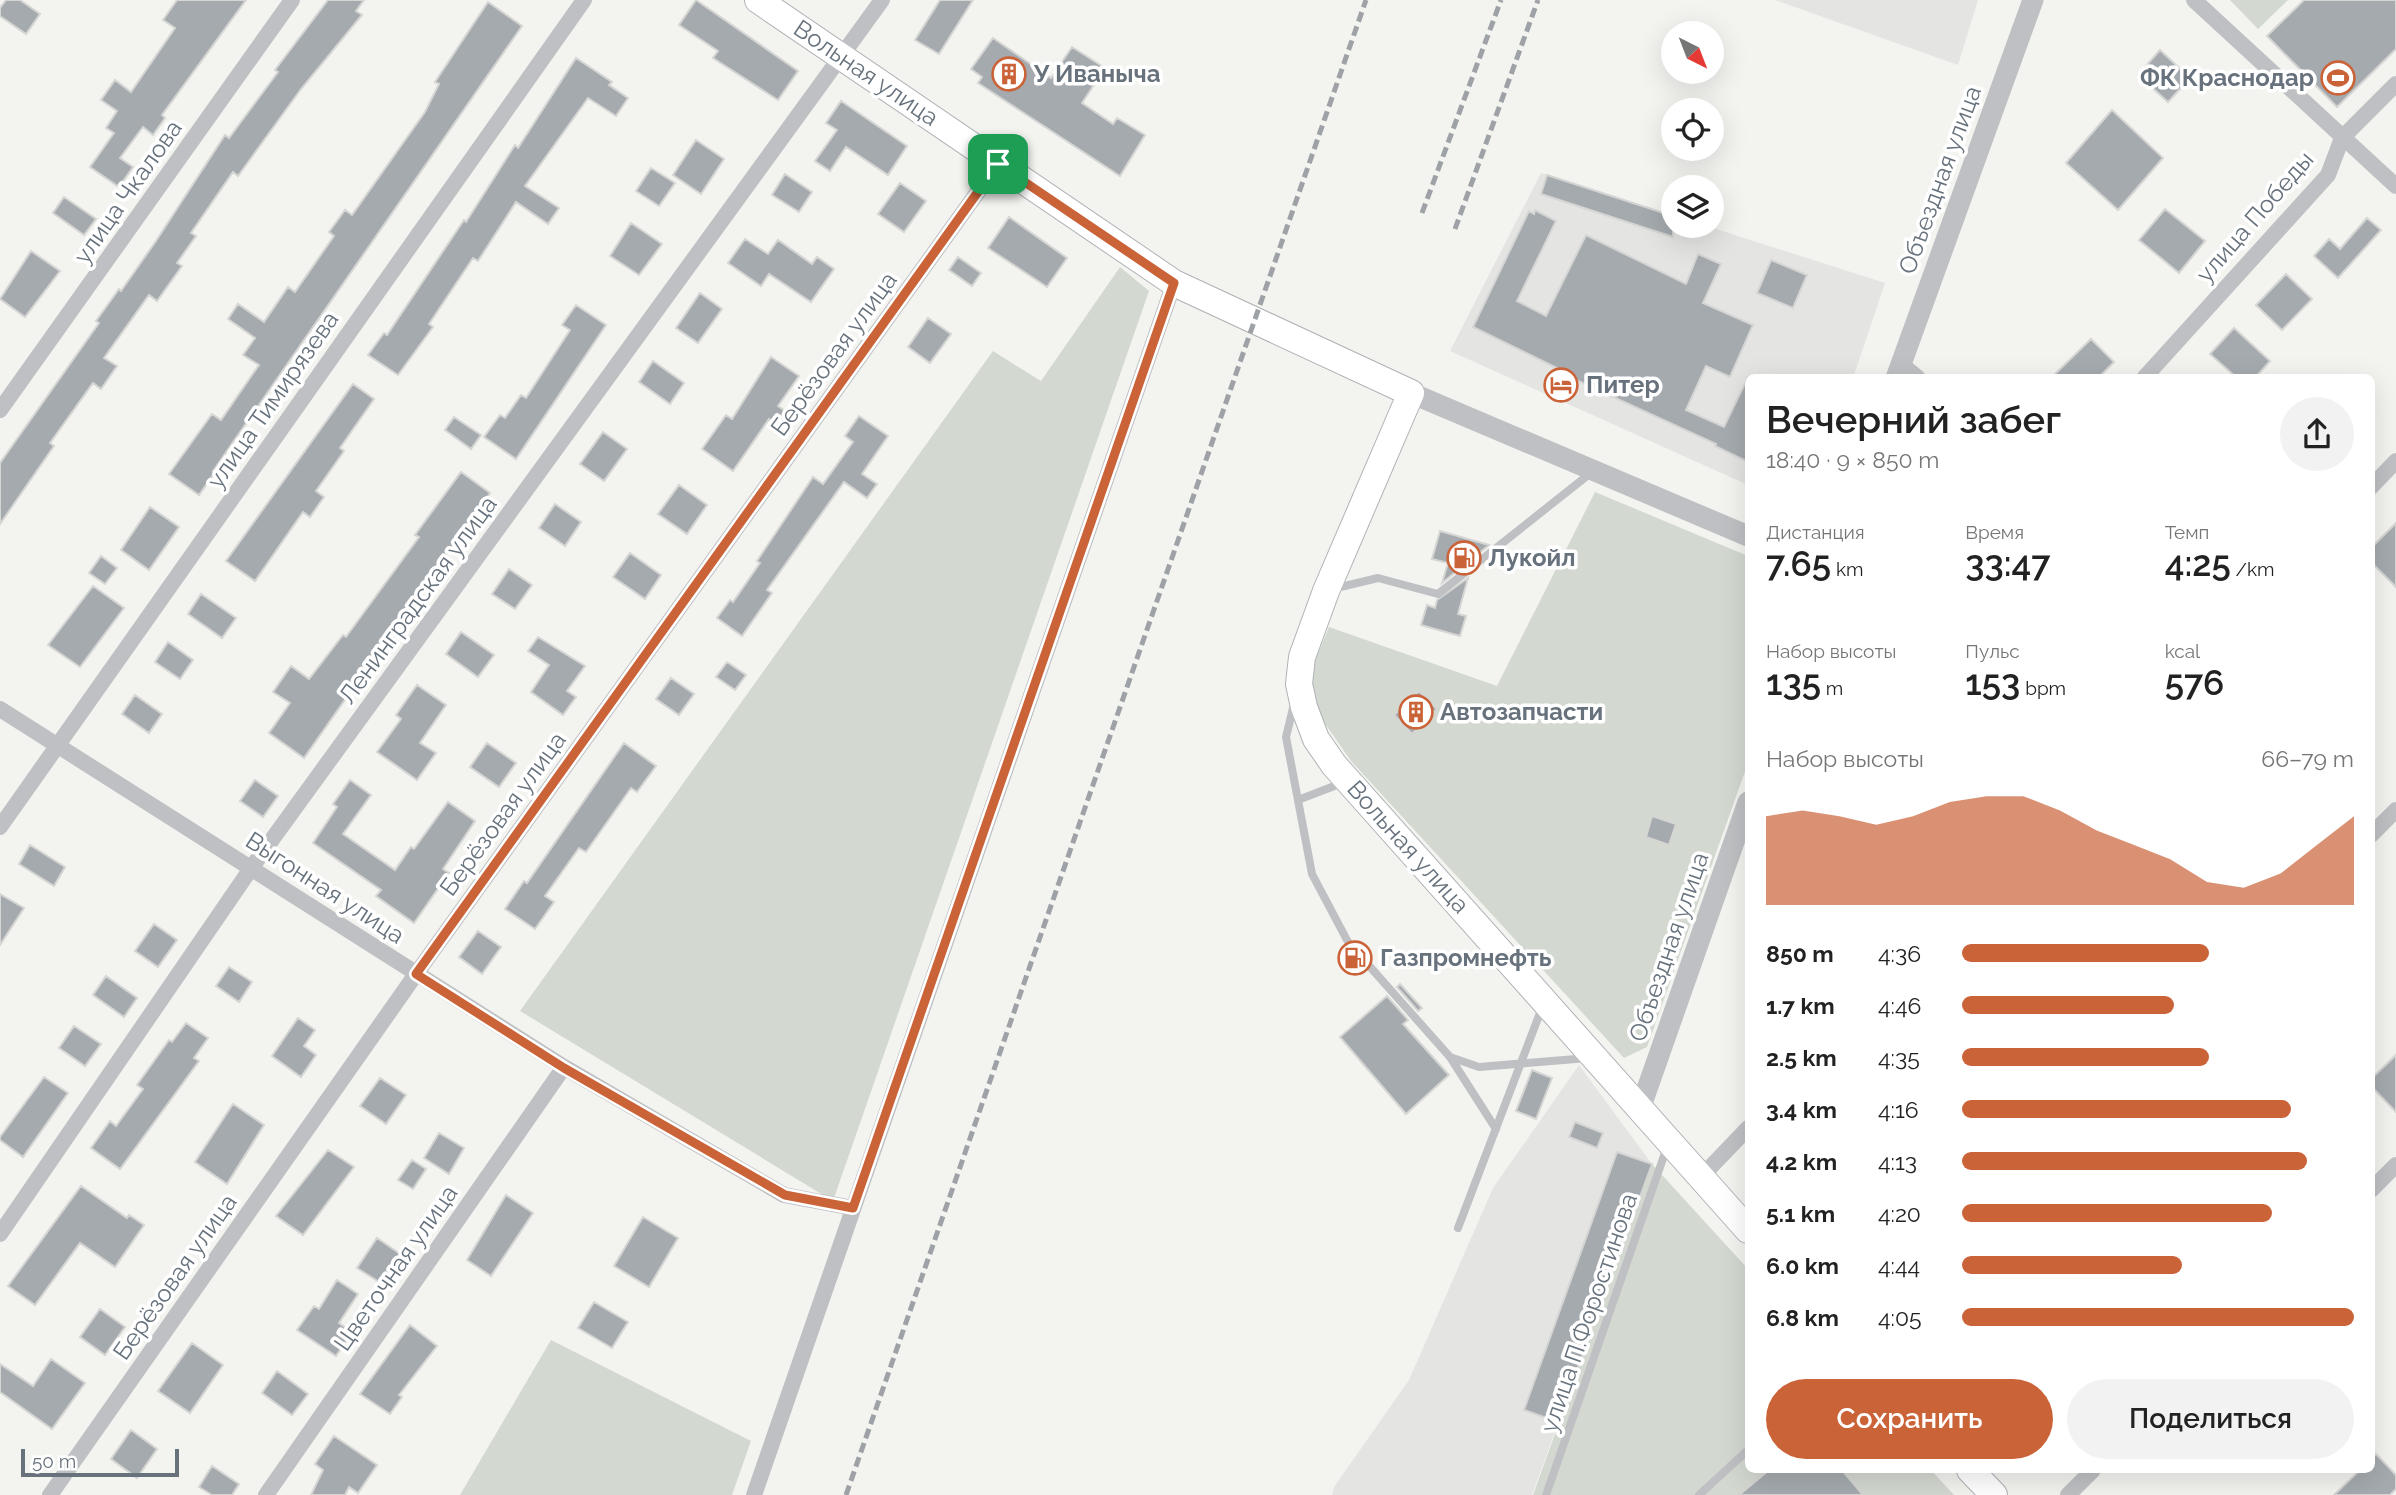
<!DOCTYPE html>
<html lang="ru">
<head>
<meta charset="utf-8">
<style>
  :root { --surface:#fff; --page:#f2f2f2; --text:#222; --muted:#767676; --accent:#cb6339 }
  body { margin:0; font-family:Raleway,sans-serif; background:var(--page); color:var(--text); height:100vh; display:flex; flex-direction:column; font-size:26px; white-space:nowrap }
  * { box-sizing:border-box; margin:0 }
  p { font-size:23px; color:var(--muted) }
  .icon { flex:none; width:38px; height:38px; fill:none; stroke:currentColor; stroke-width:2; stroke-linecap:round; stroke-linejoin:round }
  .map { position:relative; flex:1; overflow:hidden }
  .details { position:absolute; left:1745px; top:374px; width:630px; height:1099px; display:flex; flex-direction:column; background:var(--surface); border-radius:10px; box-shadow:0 7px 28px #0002 }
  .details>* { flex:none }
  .needle { width:46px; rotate:138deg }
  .fabs { position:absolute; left:1661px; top:21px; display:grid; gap:14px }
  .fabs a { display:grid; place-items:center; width:63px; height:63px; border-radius:50%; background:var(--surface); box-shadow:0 7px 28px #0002; font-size:35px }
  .scale { position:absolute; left:21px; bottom:18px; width:158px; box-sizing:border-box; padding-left:7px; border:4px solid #67727d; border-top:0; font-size:19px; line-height:24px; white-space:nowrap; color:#67727d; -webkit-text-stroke:5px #fff; paint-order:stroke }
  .pin { position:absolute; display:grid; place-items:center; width:60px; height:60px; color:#fff; margin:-30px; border-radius:14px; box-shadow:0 4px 10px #0006 }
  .round { display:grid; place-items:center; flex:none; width:74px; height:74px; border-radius:37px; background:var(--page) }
  .headline { display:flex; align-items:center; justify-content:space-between; height:119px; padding:0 21px }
  h1 { font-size:38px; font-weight:600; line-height:52px }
  .stats { display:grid; grid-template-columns:repeat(3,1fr); gap:10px; height:119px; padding:7px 21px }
  .stats div { display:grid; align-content:center }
  .stats b { font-size:35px; font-weight:600 }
  .stats small { font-size:19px; font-weight:400 }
  .stats p { font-size:19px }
  .chart { height:196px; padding:14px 21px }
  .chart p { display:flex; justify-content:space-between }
  .chart svg { width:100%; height:126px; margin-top:7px; fill:var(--accent); opacity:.7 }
  .action { display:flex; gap:14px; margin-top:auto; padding:14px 21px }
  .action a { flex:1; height:80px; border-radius:42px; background:var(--accent); color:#fff; font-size:28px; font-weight:600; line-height:80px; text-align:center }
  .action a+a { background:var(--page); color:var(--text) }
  ul { padding:0 21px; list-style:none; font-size:23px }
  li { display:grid; grid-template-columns:112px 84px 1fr; align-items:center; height:52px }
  li i { height:18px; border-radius:9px; background:var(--accent) }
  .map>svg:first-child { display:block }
  .built { fill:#e4e5e3 }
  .green { fill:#d3d8d0 }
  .building { fill:#a5aaaf; stroke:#d5d5d3; stroke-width:2 }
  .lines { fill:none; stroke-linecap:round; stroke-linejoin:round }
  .primary-casing { stroke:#afb2b6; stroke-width:28 }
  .service { stroke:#bec0c3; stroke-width:8 }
  .minor { stroke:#bec0c3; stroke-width:16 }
  .tertiary { stroke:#bec0c3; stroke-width:21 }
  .primary { stroke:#fff; stroke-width:26 }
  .rail { stroke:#9ea2a7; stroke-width:5; stroke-dasharray:10 5; stroke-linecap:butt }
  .route-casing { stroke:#fff; stroke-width:14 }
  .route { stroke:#cb6339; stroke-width:9 }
  .labels { text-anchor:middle; stroke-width:7; stroke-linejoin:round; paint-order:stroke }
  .street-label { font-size:24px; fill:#67727d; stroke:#fff }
  .poi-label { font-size:24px; font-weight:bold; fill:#67727d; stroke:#fff; text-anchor:start }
</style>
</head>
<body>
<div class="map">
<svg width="2396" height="1495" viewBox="0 0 2396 1495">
  <rect width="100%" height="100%" fill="#f3f4f0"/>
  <path class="built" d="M1775,0H1978L1958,65Z
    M1541,173L1673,215V226H1707L1885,283L1853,378H1748V485L1450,351Z
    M1579,1065L1652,1164L1532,1495H1332L1334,1487L1409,1380L1493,1188Z"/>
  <path class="green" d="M2230,0H2288L2258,29Z
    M1120,267L1149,291L833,1201L520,1011L993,351L1041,381Z
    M1595,492L1748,556V763L1647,1047L1624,1058L1351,761L1312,705L1311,670L1329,627L1497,686Z
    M1652,1164L1748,1269V1470H1931L1954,1495H1533Z
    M551,1340L751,1441L732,1495H460Z"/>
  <path class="building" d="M6,0H20L40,14L26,34L0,16V8Z
    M177,0H246L162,115L165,118L153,135L143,127L120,158L133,167L119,187L90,167L114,133L106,128L117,111L101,100L115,80L131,92L175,28L163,20Z
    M328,0H364L356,11L362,15L301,89L238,176L233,172L191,233L196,236L177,263L182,266L157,301L149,295L104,358L117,366L101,389L93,383L50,443L54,446L0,524V463L99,323L96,321L119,289L121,291L156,241L225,135L229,138L278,72L275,70Z
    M696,0L798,71L778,100L713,58L718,51L679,25Z
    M940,0H973L939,54L915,40Z
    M2304,0H2396V49L2337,107L2267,36Z
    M488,2L522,26L213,471L215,472L199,495L169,474L212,414L221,420L259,365L243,355L255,338L228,319L238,304L264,322L288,287L295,292L334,236L329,232L345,210L352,215L425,112L439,84L435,82Z
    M993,38L1051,78L1072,47L1105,68L1082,103L1113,124L1117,118L1145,135L1120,176L978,83L982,77L971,69Z
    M2160,50L2190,78L2168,102L2138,75Z
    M576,58L612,82L609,85L628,98L616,116L588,98L525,186L559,208L548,224L516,202L478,261L473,258L429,324L433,327L398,375L368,355L384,333L387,335L464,220L466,222L515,145L518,148Z
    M841,101L907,146L888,175L846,147L830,171L815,161L837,130L826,123Z
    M2112,110L2163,158L2118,210L2066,163Z
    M696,140L724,159L701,194L673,175Z
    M651,168L675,183L659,206L636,191Z
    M785,174L812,192L799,212L772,195Z
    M1547,175L1673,216V237L1541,194Z
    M900,183L926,201L904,232L878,214Z
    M64,197L96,219L84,235L53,213Z
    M2165,209L2205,241L2179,273L2139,240Z
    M1535,210L1556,221L1517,301L1546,316L1586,235L1686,284L1698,254L1721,264L1703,303L1753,325L1730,377L1706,366L1686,410L1724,427L1748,377V462L1715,446L1716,444L1572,378L1562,398L1546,390L1557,368L1473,327L1529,211L1534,214Z
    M1009,217L1067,258L1047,287L988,248Z
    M2367,218L2381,230L2338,278L2314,256L2329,239L2340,249Z
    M631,223L662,244L639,275L610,256Z
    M745,239L768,254L778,240L812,264L817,257L834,269L811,302L769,274L761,286L728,263Z
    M31,251L60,271L25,317L0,299Z
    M958,257L981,273L972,286L949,270Z
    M1771,260L1807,275L1793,308L1757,293Z
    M2286,274L2312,299L2282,330L2256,305Z
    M700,293L722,309L698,343L676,328Z
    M576,305L606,325L516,459L484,437L500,415L505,418L521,395L526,398L570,330L562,325Z
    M928,318L951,334L930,363L908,347Z
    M2234,328L2270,361L2255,378H2237L2210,354Z
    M2091,339L2114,362L2098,378H2051Z
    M771,357L799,376L778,406L788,413L778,426L769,419L733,471L702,449L726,415L732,419Z
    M653,361L684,383L670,404L639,382Z
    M353,384L374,399L340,448L344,451L316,491L324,497L310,517L303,512L255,581L226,561Z
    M859,416L888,436L862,474L877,484L867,498L844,482L767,590L772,593L742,636L717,618L730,600L733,602L760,563L757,561L813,477L823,484L853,442L845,436Z
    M454,417L481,435L471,449L445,430Z
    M603,432L627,449L604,481L580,464Z
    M461,472L490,493L304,758L269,733L290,703L273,692L291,666L309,679L343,635L346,637L419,537L415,535Z
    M679,485L707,505L687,534L658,514Z
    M555,504L581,522L565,546L539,528Z
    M150,507L179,527L149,570L121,550Z
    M2396,523V587L2371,562V548Z
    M1440,531L1489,545L1442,583L1448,563L1432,559Z
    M630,553L661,575L645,599L613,577Z
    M101,556L117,568L105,584L89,573Z
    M509,569L532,585L515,609L492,594Z
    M1468,578L1458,614L1466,616L1460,636L1421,625L1427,605L1435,608L1437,600Z
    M93,586L124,608L80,667L48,645Z
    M201,594L236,618L222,638L188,614Z
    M461,632L494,655L478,677L446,654Z
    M538,637L585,666L567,691L576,697L563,715L531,692L549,665L528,651Z
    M168,642L193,660L180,679L155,662Z
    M727,662L746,675L735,690L716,677Z
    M671,678L694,694L679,715L656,699Z
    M417,685L446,705L420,743L436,753L417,780L377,752L401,719L396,715Z
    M1419,691L1437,709L1412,734L1394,715Z
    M135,695L162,714L149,733L122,714Z
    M487,743L516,763L499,787L470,767Z
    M624,743L656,766L637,792L631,788L586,852L579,848L545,896L554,902L535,929L505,909L524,881L527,883Z
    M255,780L278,796L263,817L240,801Z
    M350,780L371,795L343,834L395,870L411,847L414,849L448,802L475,821L443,869L449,873L414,923L376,896L381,890L313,843L337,807L333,804Z
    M1652,816L1676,824L1669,845L1646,837Z
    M30,845L65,867L54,886L19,864Z
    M0,894L24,908L0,945Z
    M154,924L177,940L158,967L135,951Z
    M478,931L501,947L482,974L459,957Z
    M229,967L252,982L239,1002L216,986Z
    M106,976L137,998L124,1017L93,995Z
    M1400,984L1422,1008L1418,1011L1397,987Z
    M1387,996L1408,1020L1403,1024L1449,1075L1406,1114L1340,1037Z
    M298,1018L315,1030L304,1046L316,1055L301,1077L272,1056Z
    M186,1023L208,1038L194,1058L199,1061L120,1169L91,1148L110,1121L116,1126L143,1089L137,1085L169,1040L172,1042Z
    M74,1026L101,1044L85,1066L59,1048Z
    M2396,1055V1112L2371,1086V1079Z
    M1532,1070L1552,1078L1536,1119L1516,1111Z
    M44,1077L68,1093L23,1157L0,1140V1137Z
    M380,1078L406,1095L386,1124L360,1106Z
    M233,1104L264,1125L227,1184L195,1162Z
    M1575,1122L1603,1133L1597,1148L1569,1137Z
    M439,1133L464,1148L449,1174L424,1158Z
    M328,1150L354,1167L303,1235L276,1216Z
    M1617,1152L1652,1164L1558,1422L1524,1410Z
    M412,1160L426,1169L413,1189L398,1180Z
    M81,1186L127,1218L129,1215L144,1225L115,1267L80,1243L35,1305L8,1286Z
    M506,1195L533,1213L491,1276L467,1260Z
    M643,1217L678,1238L649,1287L614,1266Z
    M377,1238L406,1258L387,1287L357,1268Z
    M337,1280L358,1294L339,1323L352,1332L336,1356L297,1330L314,1306L319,1309Z
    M594,1302L628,1322L612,1348L578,1328Z
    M100,1309L125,1327L105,1355L80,1337Z
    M410,1325L437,1346L399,1395L402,1397L390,1414L360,1394Z
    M192,1343L223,1365L190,1413L158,1391Z
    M51,1359L85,1383L52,1429L0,1392V1364L33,1386Z
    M277,1371L308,1394L292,1415L262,1393Z
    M131,1430L157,1449L137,1478L111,1459Z
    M334,1436L377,1465L358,1493L349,1487L345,1495H311L323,1470L315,1464Z
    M2376,1454L2396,1475V1489L2390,1495H2334L2360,1470H2371V1459Z
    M212,1466L239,1484L232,1495H212L199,1487Z
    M1769,1470H1842L1863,1495H1739Z"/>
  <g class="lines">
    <defs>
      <path id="primary" d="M758,0L1174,283L1411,393L1326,591L1302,657L1299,684L1304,707L1316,739L1334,765L1748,1230
        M1970,1470L1994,1495"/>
    </defs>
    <use href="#primary" class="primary-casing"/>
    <path class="service" d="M1332,589L1378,578L1438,594L1592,472
      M1294,704L1286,737L1312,874L1348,942L1450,1057L1479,1067L1588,1058
      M1298,800L1342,783
      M1450,1057L1496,1129
      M1458,1228L1543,1005
      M1546,1495L1667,1147
      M1699,1495L1748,1450"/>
    <path class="minor" d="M2194,0L2396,186
      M1901,364L1918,378
      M2144,378L2328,175L2342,138L2396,84
      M0,410L292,0
      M2371,487L2396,461
      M0,709L564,1067L784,1195L853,1208
      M0,827L584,0
      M2371,835L2396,810
      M1701,1177L1748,1128
      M2371,1190L2396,1165
      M0,1234L252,867L882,0
      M50,1495L416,974L998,164
      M266,1495L564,1067
      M754,1495L1174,283
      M2068,1495L2093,1470"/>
    <path class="tertiary" d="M1896,378L2033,0
      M1411,393L1748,536
      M1640,1109L1748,802"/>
    <use href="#primary" class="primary"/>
    <path class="rail" d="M1422,213L1501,0
      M1455,229L1538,0
      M846,1495L1366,0"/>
  </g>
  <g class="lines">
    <defs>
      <path id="route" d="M998,164L1174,283L853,1208L785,1195L564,1068L416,974Z"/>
    </defs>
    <use href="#route" class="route-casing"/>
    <use href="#route" class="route"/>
  </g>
  <defs>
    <symbol id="building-ring" viewBox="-11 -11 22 22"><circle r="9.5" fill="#fff" stroke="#cb6339" stroke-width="1.5"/><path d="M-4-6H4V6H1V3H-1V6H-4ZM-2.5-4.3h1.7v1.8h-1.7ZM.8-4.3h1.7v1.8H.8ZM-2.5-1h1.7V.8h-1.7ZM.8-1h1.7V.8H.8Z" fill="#cb6339"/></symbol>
    <symbol id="stadium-ring" viewBox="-11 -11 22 22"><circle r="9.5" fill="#fff" stroke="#cb6339" stroke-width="1.5"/><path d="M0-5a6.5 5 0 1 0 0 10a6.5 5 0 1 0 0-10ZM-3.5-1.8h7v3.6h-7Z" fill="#cb6339"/></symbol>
    <symbol id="hotel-ring" viewBox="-11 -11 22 22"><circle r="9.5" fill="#fff" stroke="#cb6339" stroke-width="1.5"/><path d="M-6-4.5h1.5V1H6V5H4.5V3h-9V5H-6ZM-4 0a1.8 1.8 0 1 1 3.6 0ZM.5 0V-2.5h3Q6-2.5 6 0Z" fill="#cb6339"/></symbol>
    <symbol id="fuel-ring" viewBox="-11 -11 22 22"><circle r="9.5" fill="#fff" stroke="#cb6339" stroke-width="1.5"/><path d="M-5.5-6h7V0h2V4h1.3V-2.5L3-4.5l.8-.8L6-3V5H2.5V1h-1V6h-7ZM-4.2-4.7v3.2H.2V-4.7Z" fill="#cb6339"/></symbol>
  </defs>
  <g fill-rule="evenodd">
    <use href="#building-ring" x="990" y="55" width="38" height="38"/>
    <use href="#stadium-ring" x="2319" y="59" width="38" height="38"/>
    <use href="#hotel-ring" x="1542" y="366" width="38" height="38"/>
    <use href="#fuel-ring" x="1445" y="539" width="38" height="38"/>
    <use href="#building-ring" x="1397" y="693" width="38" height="38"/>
    <use href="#fuel-ring" x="1336" y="939" width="38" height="38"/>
  </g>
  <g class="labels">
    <g class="street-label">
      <text transform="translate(866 73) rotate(34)" y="8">Вольная улица</text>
      <text transform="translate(1940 180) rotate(-70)" y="8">Объездная улица</text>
      <text transform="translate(128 192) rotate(-55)" y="8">улица Чкалова</text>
      <text transform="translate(2255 217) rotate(-49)" y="8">улица Победы</text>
      <text transform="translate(834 354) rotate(-54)" y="8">Берёзовая улица</text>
      <text transform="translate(273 400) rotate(-55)" y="8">улица Тимирязева</text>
      <text transform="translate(418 600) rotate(-54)" y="8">Ленинградская улица</text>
      <text transform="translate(503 814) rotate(-54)" y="8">Берёзовая улица</text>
      <text transform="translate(1408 847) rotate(48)" y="8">Вольная улица</text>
      <text transform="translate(325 888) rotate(33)" y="8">Выгонная улица</text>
      <text transform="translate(1669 947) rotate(-71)" y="8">Объездная улица</text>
      <text transform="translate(396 1268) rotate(-55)" y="8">Цветочная улица</text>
      <text transform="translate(175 1277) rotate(-55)" y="8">Берёзовая улица</text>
      <text transform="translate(1589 1313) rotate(-71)" y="8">улица П.Форостинова</text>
    </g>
    <g class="poi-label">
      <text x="1034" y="82">У Иваныча</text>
      <text x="2314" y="86" text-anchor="end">ФК Краснодар</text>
      <text x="1586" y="393">Питер</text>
      <text x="1488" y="566">Лукойл</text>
      <text x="1440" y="720">Автозапчасти</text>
      <text x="1380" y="966">Газпромнефть</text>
    </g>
  </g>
</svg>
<div class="fabs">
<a><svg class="needle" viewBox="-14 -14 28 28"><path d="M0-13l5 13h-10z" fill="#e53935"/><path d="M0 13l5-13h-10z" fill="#767676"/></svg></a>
<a><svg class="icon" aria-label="locate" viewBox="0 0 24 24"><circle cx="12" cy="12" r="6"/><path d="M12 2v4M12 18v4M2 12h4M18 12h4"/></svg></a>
<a><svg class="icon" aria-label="layers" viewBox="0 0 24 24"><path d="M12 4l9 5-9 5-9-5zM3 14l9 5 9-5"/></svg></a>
</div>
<div class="scale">50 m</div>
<div class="pin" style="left:998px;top:164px;background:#1e9e55"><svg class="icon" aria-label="arrive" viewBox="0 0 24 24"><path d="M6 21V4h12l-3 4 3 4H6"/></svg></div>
<section class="details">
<div class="headline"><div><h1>Вечерний забег</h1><p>18:40 · 9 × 850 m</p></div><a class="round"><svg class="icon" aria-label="share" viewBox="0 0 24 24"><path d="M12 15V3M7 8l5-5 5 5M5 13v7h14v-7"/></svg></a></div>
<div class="stats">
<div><p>Дистанция</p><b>7.65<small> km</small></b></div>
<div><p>Время</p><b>33:47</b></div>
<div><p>Темп</p><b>4:25<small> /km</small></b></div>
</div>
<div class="stats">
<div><p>Набор высоты</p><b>135<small> m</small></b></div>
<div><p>Пульс</p><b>153<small> bpm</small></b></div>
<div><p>kcal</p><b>576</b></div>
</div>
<div class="chart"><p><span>Набор высоты</span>66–79 m</p>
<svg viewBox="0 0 160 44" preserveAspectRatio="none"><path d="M0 44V13L10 11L20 13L30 16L40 13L50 8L60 6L70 6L80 11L90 18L100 23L110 28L120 36L130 38L140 33L150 23L160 13V44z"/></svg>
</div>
<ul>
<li><b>850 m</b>4:36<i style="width:63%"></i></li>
<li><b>1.7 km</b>4:46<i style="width:54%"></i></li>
<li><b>2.5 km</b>4:35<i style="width:63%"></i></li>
<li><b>3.4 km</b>4:16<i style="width:84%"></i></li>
<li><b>4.2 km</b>4:13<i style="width:88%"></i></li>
<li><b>5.1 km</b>4:20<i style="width:79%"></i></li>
<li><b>6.0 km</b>4:44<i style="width:56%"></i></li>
<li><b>6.8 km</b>4:05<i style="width:100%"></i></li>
</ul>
<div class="action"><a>Сохранить</a><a>Поделиться</a></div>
</section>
</div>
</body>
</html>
